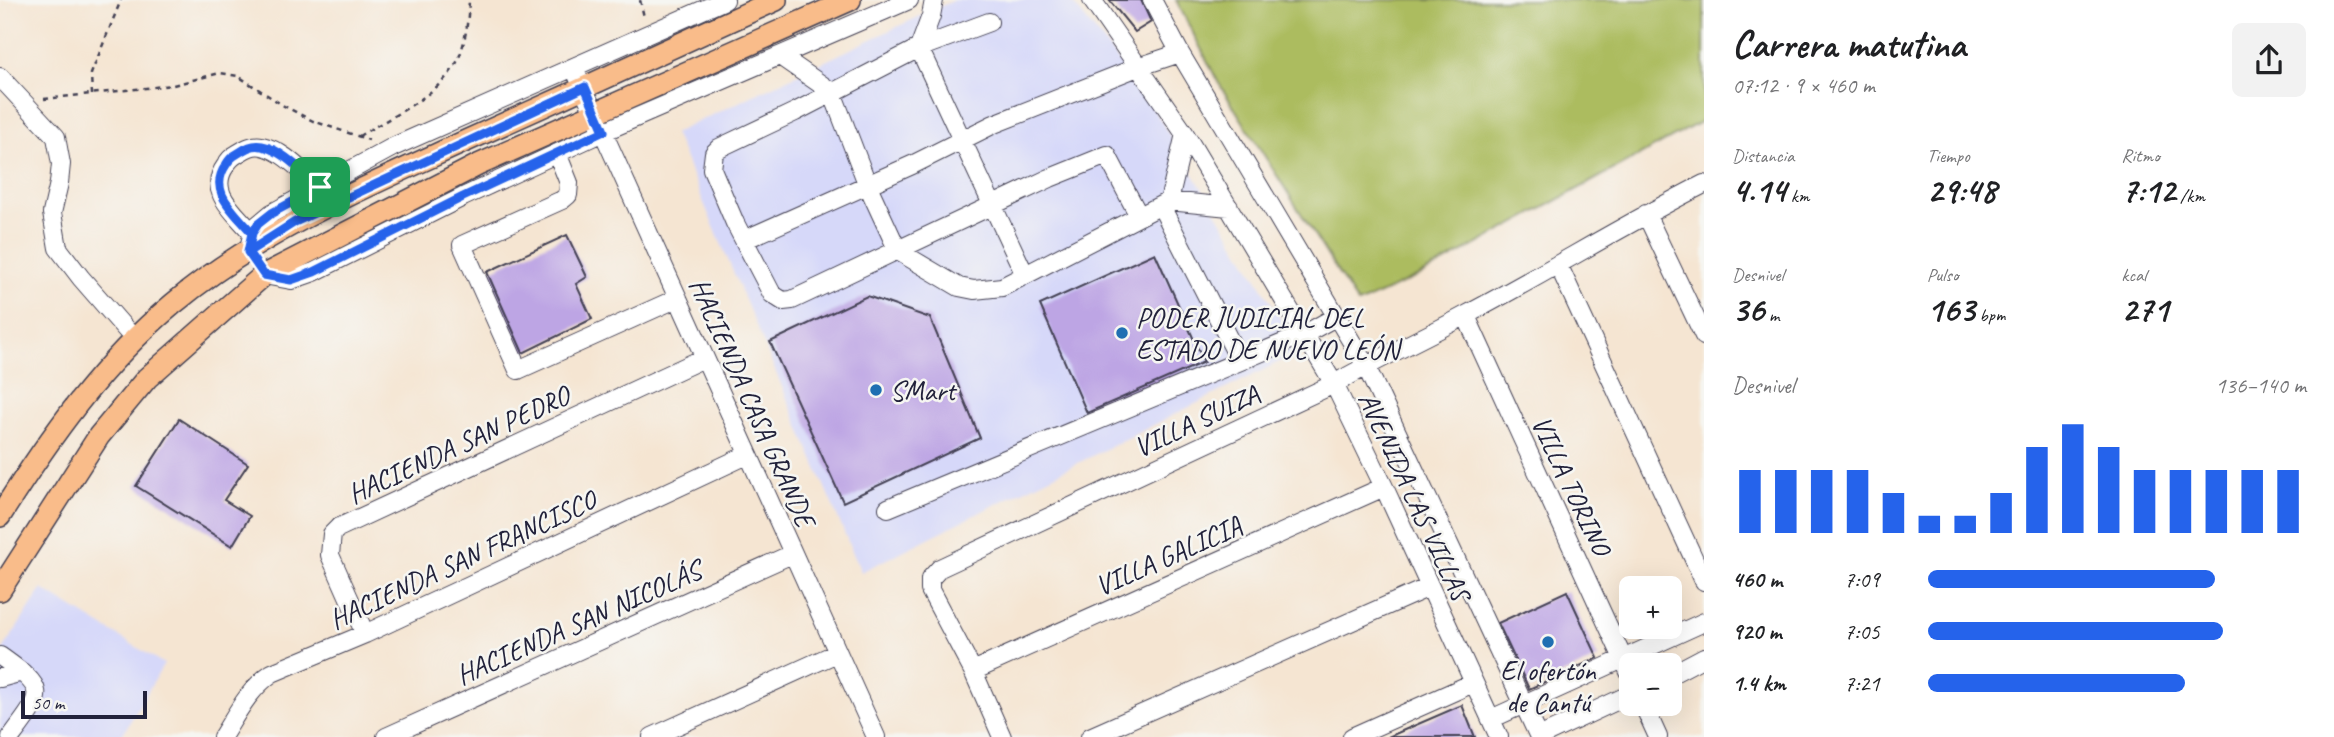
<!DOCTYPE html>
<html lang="es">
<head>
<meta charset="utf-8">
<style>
  :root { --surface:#fff; --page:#f2f2f2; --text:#202124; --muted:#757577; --accent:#2563eb }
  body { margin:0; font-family:Caveat,sans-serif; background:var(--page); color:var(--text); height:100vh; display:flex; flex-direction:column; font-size:26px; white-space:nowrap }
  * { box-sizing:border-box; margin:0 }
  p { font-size:23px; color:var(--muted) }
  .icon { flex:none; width:38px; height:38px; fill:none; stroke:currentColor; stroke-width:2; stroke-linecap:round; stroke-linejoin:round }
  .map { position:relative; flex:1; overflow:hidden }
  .side { display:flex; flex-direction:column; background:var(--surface); width:630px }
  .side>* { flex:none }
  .fabs { position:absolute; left:1619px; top:576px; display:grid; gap:14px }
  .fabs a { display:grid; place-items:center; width:63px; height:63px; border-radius:10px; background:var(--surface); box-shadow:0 7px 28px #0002; font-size:35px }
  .scale { position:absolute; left:21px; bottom:18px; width:126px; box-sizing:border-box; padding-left:7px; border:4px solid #22223b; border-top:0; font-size:19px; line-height:24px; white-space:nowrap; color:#22223b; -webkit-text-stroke:5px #f6f6f2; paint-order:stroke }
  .pin { position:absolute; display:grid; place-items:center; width:60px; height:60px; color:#fff; margin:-30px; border-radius:14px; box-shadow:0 4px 10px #0006 }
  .round { display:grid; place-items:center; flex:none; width:74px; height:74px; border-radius:10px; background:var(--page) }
  .summary { display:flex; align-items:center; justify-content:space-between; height:119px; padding:0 28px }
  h1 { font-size:38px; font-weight:600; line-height:52px }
  .stats { display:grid; grid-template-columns:repeat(3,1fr); gap:10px; height:119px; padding:7px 28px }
  .stats div { display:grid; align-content:center }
  .stats b { font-size:35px; font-weight:600 }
  .stats small { font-size:19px; font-weight:400 }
  .stats p { font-size:19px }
  .chart { height:196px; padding:14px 28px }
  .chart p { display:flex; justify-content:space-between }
  .chart svg { width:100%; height:126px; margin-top:7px; stroke:var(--accent); stroke-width:6 }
  ul { padding:0 28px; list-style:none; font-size:23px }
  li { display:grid; grid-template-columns:112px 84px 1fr; align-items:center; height:52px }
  li i { height:18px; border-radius:9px; background:var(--accent) }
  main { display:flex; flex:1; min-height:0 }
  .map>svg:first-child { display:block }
  .built { fill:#d6d8f9 }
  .green { fill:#acbc5e; stroke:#676f4c; stroke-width:2 }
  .building { fill:#bda5e4 }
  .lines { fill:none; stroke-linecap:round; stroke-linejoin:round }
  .minor-casing { stroke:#423f52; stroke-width:20 }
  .major-casing { stroke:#423f52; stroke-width:24 }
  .path { stroke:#423f52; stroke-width:2.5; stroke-dasharray:5 5; stroke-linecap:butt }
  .minor { stroke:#fff; stroke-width:18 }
  .major { stroke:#f9bc8a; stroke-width:21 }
  .route-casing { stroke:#fff; stroke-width:14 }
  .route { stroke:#2563eb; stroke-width:9 }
  .poi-dot { fill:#1f6fb2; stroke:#f6f6f2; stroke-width:2.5 }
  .labels { text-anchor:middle; stroke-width:5; stroke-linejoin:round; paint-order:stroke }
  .poi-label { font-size:28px; fill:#22223b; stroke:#f6f6f2; text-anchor:start }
  .street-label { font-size:28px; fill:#22223b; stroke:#f6f6f2 }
</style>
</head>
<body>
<main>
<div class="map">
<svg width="1704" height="737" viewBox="0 0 1704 737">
  <rect width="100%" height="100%" fill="#f6f6f2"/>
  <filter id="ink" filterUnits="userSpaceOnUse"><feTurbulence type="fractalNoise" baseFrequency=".0143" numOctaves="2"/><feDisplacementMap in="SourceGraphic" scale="14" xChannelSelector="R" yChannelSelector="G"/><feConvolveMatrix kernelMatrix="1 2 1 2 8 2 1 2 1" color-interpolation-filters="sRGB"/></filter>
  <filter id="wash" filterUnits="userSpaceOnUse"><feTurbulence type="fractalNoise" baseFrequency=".00686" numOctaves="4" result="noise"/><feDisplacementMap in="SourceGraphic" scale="28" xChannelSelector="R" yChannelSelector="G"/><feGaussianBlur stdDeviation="1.57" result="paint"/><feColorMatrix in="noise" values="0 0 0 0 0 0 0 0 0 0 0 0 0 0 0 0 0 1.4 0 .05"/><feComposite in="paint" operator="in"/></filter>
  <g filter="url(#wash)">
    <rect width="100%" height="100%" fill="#f5e5d2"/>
    <path class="built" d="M954,0H1070L1143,91L1274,307L1299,352L861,572L674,133Z
      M42,589L164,664L121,737H0V654Z"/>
    <path class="green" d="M1176,0H1704V120L1421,275L1358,304L1218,82Z"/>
    <g id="blocks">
      <path class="building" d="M1109,0H1141L1151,22L1135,32Z
        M567,235L587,277L576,284L592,319L523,353L487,272Z
        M1155,253L1204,362L1087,413L1040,305Z
        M867,296L930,318L980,438L843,502L770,342Z
        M179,419L248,464L224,500L250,516L232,546L136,486Z
        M1567,591L1598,658L1529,689L1498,623Z
        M1462,705L1475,737H1388Z"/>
    </g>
  </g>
  <g filter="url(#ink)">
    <use href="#blocks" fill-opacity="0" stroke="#423f52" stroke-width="2"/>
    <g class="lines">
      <defs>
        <path id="minor" d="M934,0L931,16L919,48L1025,275
          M1092,0L1185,134L1334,384L1384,487L1499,737
          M1152,0L1180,53L1366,366L1539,737L1631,694
          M989,22L919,48L795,112L719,148L714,153L712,169L735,223L772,294L783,301L792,300L1050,178L1107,155L1139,216
          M780,56L832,92L868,186L898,251L959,287L974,290L1002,287L1169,201L1229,207
          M574,68L876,737
          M0,77L56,137L61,164L59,183L52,213L58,248L81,278L135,340
          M557,153L569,183L568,195L562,200L462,245L518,370L678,298
          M1169,201L1185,134
          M1161,206L1240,361
          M1646,214L1704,336
          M252,233C235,212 206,192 226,165C229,160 231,157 237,154C245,149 252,144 262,146C283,150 304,174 320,187
          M744,240L912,165L994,124L1138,67L1180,53
          M248,252L254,228L272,213L393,147L725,0
          M1558,264L1704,581
          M264,275L291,280L314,272L463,197L605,131L909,0
          M1466,316L1631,676
          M888,508L1305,334L1337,316
          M365,634L330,555L332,534L338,528L704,358
          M0,656C48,690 45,692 11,737
          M973,671L1384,487
          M1670,675L1704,657
          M0,678L22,672
          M1643,704L1658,737
          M1491,719L1704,622
          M222,737C237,713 249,689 272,673L365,634L747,455
          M386,737L792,554
          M652,737L837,653
          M1002,737L973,671L930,590V579L940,568L1334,384C1377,359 1422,339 1466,315C1546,273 1623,225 1704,184
          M1090,737L1429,587
          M1352,737L1473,683"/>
        <path id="major" d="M0,516C49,438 101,364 173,304C260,231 366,187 468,140C571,94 674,47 776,0
          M0,590L99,436L147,378L264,275L478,165L850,0"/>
      </defs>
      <use href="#minor" class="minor-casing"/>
      <use href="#major" class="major-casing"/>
      <path class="path" d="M640,0L644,17
        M92,95L91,74L121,0
        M44,99L173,85L220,73L238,76L284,106L313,121L369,140
        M359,136C390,117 442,94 458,60C466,41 468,20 469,0"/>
      <use href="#minor" class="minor"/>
      <use href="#major" class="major"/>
    </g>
  </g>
  <g class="lines" filter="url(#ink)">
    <defs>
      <path id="route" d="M320,187L272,213L258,224L252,233L248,252L264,275L291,280L314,272L463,197L604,131L585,87L295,222L248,252L252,233C235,212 207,192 226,165C229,160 231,157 237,154C245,149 252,144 262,146C283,150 304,174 320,187"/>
    </defs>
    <use href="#route" class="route-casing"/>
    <use href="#route" class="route"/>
  </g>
  <g class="poi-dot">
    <circle cx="1122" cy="333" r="7"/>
    <circle cx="876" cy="390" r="7"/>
    <circle cx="1548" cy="642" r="7"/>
  </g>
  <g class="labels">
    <g class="poi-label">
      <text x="1136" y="327">PODER JUDICIAL DEL<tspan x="1136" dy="32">ESTADO DE NUEVO LEÓN</tspan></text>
      <text x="890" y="400">SMart</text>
      <text x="1548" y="680" text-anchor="middle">El ofertón<tspan x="1548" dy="32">de Cantú</tspan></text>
    </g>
    <g class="street-label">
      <text transform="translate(753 402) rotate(66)" y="10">HACIENDA CASA GRANDE</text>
      <text transform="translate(1196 420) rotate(-25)" y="10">VILLA SUIZA</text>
      <text transform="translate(458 444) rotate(-25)" y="10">HACIENDA SAN PEDRO</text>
      <text transform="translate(1572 485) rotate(65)" y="10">VILLA TORINO</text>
      <text transform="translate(1415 496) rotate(65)" y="10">AVENIDA LAS VILLAS</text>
      <text transform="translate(1168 555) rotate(-24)" y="10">VILLA GALICIA</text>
      <text transform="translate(462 559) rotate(-25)" y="10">HACIENDA SAN FRANCISCO</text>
      <text transform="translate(578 622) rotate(-24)" y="10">HACIENDA SAN NICOLÁS</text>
    </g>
  </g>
</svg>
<div class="fabs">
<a>+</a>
<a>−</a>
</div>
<div class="scale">50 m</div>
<div class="pin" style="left:320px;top:187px;background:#1e9e55"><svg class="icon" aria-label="arrive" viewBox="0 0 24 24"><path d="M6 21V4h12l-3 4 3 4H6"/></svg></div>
</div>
<section class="side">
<div class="summary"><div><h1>Carrera matutina</h1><p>07:12 · 9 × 460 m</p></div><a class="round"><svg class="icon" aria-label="share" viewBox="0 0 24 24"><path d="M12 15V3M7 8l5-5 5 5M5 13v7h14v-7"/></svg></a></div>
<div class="stats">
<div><p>Distancia</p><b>4.14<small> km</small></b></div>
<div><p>Tiempo</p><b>29:48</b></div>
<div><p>Ritmo</p><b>7:12<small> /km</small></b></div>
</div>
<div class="stats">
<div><p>Desnivel</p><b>36<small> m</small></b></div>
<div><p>Pulso</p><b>163<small> bpm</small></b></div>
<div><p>kcal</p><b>271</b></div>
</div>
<div class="chart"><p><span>Desnivel</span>136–140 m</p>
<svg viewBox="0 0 160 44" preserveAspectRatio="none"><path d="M5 44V22M15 44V22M25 44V22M35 44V22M45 44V30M55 44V38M65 44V38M75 44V30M85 44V14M95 44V6M105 44V14M115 44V22M125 44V22M135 44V22M145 44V22M155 44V22"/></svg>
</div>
<ul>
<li><b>460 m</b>7:09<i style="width:76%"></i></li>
<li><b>920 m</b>7:05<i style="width:78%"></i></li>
<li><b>1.4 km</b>7:21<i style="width:68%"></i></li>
</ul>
</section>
</main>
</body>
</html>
